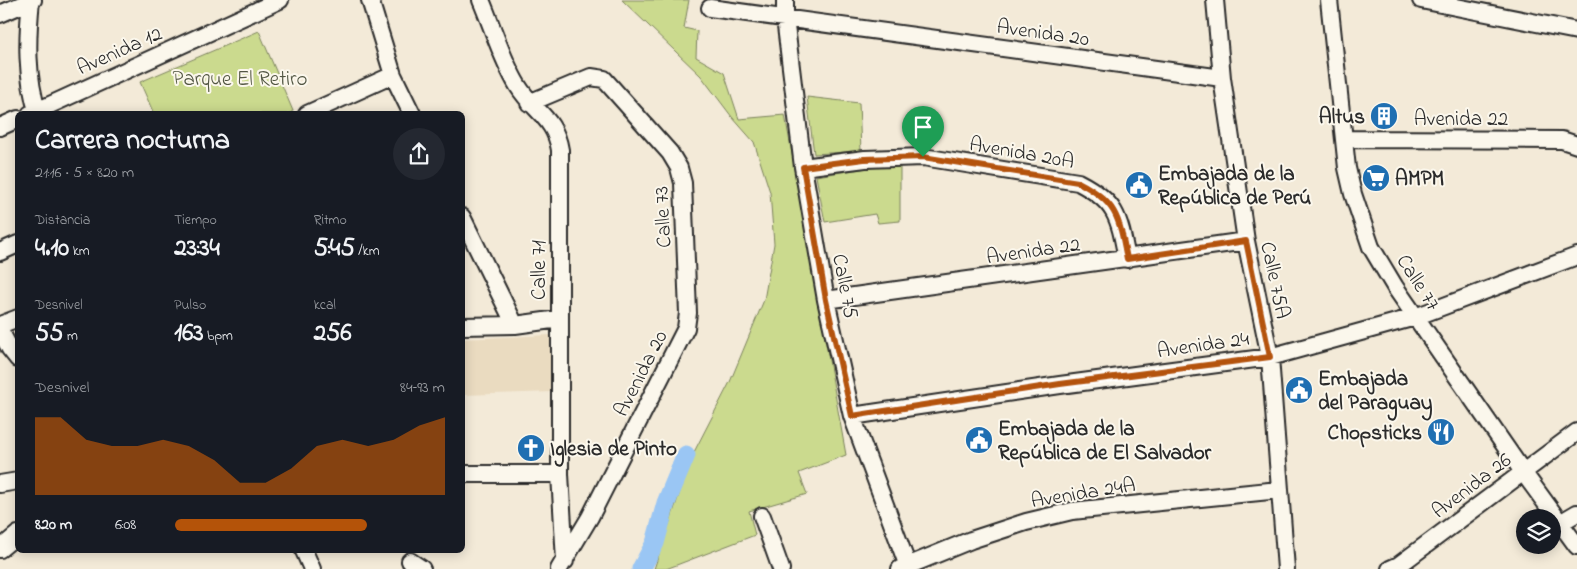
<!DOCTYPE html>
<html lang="es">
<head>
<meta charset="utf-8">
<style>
  :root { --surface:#171b24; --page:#242831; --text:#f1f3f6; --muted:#9ea1a6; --accent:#b45309 }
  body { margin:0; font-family:"Indie Flower",sans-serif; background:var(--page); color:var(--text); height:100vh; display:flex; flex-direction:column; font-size:19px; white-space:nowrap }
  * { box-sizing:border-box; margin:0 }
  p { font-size:16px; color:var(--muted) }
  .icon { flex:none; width:28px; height:28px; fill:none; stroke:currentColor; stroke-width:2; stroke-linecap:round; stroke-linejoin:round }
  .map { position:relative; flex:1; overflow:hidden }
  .details { position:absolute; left:15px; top:111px; width:450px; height:442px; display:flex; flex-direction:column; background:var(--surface); border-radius:8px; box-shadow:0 2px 12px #0003 }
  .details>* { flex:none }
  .controls { position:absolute; left:1516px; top:509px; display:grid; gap:10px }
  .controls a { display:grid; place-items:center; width:45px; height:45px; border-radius:50%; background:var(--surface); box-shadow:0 2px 12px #0003; font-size:25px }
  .pin { position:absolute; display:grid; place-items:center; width:42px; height:42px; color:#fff; margin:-51px -21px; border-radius:50% 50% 50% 0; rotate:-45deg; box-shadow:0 0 5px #0007 }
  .pin .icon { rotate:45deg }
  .round { display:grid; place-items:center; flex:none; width:52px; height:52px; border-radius:26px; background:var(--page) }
  .overview { display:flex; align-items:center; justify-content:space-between; height:85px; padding:0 20px }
  h1 { font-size:28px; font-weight:700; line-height:38px }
  .metrics { display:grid; grid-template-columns:repeat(3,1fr); gap:8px; height:85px; padding:5px 20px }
  .metrics div { display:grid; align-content:center }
  .metrics b { font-size:25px; font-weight:700 }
  .metrics small { font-size:14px; font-weight:400 }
  .metrics p { font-size:14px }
  .chart { height:140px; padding:10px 20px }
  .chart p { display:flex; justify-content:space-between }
  .chart svg { width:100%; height:90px; margin-top:5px; fill:var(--accent); opacity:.7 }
  ul { padding:0 20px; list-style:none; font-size:16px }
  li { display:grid; grid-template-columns:80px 60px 1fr; align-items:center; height:38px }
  li i { height:12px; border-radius:6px; background:var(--accent) }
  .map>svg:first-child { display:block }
  .built { fill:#eadbc0 }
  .green { fill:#cbda8e; stroke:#7b825c }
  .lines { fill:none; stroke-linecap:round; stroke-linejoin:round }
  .river { stroke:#9ac6f4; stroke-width:19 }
  .minor-casing { stroke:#2b2b2b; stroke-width:20 }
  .minor { stroke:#fbf7ec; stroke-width:16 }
  .route-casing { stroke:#fff; stroke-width:10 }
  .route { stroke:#b45309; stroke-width:6 }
  .labels { text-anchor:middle; stroke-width:4; stroke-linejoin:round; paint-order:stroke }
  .street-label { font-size:21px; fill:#2b2b2b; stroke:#fbf7ec }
  .park-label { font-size:21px; fill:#535744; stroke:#fbf7ec }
  .poi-label { font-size:21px; font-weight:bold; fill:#2b2b2b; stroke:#fbf7ec; text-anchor:start }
</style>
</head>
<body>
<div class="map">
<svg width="1577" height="569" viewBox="0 0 1577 569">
  <rect width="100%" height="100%" fill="#f3ead8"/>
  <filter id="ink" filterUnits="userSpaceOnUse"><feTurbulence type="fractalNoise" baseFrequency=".02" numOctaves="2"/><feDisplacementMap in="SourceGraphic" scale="10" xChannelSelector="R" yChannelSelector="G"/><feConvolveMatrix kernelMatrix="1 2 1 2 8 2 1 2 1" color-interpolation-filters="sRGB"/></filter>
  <g filter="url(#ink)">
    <path class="built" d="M551,335L553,392L463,395L462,339Z"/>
    <path class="green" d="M622,0H689L684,28L697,31L696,57L724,73L739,119L785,115L846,455L799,473L807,494L749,511L755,535L666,569H654L692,456L730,382L764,300L774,244L770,192L754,142L732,117L701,76Z
      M259,31L293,111L288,114H154L140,82Z
      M807,97L859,103L861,151L814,154Z
      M900,163V221L878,223L875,214L825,222L816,176Z"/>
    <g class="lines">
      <path class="river" d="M641,569L655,543L666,503L686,455"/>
      <defs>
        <path id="minor" d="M31,0C27,40 26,75 38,114
          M370,0L393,75L412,114
          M481,0C493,28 502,60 518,86C534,112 555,118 560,150V474L565,561
          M785,0V18L803,167L826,300L852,416L909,569
          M1215,0L1222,78L1246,241L1270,357L1286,569
          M1329,0L1347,168L1353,194L1371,247L1395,287L1523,472L1577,546
          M1421,0L1577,31
          M710,8L1222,78
          M0,14L33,0
          M529,103L591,77L604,79L670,153L679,168L683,183L688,313L686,328L590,517L559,569
          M30,114L280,0
          M307,114L393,75
          M0,127L18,119
          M1344,139L1562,140L1577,145
          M803,167L865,159L923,157L1078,182C1117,202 1119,217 1127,259
          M462,217L515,325
          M0,252L18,244
          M826,300L1246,241
          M0,325L18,318
          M462,326L515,325L559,319
          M0,330L10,349L18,359
          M852,416L1060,385L1270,357L1415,317L1577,256
          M462,474H560
          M0,484L18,481
          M762,516L781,569
          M1560,523L1577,513
          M0,549L18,534
          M304,551L312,569
          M410,561L422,569
          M900,569L971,540L1026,522L1072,511L1279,490
          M1390,569L1399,565L1577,432"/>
      </defs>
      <use href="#minor" class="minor-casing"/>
      <use href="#minor" class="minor"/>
    </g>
  </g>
  <g class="lines" filter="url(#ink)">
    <defs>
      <path id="route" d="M923,157L1078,182C1117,202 1119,217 1127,259L1246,241L1270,357L1060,384L852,416L826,300L803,167L864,159Z"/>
    </defs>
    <use href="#route" class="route-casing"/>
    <use href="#route" class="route"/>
  </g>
  <defs>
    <symbol id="building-disc" viewBox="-11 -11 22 22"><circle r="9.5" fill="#1f6fb2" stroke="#fbf7ec"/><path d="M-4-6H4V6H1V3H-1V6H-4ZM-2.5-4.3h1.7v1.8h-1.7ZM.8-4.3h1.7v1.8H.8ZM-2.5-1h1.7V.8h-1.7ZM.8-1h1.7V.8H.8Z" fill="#fff"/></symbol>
    <symbol id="supermarket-disc" viewBox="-11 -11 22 22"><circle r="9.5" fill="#1f6fb2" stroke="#fbf7ec"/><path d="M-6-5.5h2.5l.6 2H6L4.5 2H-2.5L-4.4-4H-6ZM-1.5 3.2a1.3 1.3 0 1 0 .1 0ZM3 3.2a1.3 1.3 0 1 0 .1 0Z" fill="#fff"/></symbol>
    <symbol id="civic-disc" viewBox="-11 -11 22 22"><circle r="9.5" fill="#1f6fb2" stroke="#fbf7ec"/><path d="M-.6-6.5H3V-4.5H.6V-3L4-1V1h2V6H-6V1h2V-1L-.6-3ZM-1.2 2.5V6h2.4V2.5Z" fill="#fff"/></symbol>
    <symbol id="restaurant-disc" viewBox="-11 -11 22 22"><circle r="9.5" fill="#1f6fb2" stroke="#fbf7ec"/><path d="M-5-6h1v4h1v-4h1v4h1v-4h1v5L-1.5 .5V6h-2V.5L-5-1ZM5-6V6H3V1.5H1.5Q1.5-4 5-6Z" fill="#fff"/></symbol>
    <symbol id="church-disc" viewBox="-11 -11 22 22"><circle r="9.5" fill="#1f6fb2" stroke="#fbf7ec"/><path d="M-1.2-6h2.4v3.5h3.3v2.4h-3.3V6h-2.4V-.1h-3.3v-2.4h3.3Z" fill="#fff"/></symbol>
  </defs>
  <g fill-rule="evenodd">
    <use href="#building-disc" x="1368" y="100" width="32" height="32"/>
    <use href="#supermarket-disc" x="1360" y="162" width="32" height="32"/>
    <use href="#civic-disc" x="1123" y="169" width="32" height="32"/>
    <use href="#civic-disc" x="1283" y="374" width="32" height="32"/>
    <use href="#restaurant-disc" x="1425" y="416" width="32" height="32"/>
    <use href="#civic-disc" x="963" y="424" width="32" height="32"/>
    <use href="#church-disc" x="515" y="432" width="32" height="32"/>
  </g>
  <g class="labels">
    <g class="street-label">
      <text transform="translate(1043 32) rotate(8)" y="7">Avenida 20</text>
      <text transform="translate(119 50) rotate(-24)" y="7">Avenida 12</text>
      <text x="1461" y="125">Avenida 22</text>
      <text transform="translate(1022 152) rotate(10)" y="7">Avenida 20A</text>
      <text transform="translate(662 217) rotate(-93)" y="7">Calle 73</text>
      <text transform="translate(1033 250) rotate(-8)" y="7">Avenida 22</text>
      <text transform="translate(538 270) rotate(-90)" y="7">Calle 71</text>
      <text transform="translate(1276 280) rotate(78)" y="7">Calle 75A</text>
      <text transform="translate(1419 282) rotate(57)" y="7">Calle 77</text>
      <text transform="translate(846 286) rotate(79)" y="7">Calle 75</text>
      <text transform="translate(1203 344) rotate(-8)" y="7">Avenida 24</text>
      <text transform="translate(640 373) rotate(-63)" y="7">Avenida 20</text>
      <text transform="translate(1471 485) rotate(-37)" y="7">Avenida 26</text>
      <text transform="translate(1083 492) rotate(-9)" y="7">Avenida 24A</text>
    </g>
    <g class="park-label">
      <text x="240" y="85">Parque El Retiro</text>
    </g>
    <g class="poi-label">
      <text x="1365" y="123" text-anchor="end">Altus</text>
      <text x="1158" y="180">Embajada de la<tspan x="1158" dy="24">República de Perú</tspan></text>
      <text x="1395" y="185">AMPM</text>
      <text x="1318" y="385">Embajada<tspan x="1318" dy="24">del Paraguay</tspan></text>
      <text x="998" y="435">Embajada de la<tspan x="998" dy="24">República de El Salvador</tspan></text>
      <text x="1422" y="439" text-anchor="end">Chopsticks</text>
      <text x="550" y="455">Iglesia de Pinto</text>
    </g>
  </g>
</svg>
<div class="controls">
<a><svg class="icon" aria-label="layers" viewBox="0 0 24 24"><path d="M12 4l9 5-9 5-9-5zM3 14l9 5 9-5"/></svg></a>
</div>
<div class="pin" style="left:923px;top:157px;background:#1e9e55"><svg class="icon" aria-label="arrive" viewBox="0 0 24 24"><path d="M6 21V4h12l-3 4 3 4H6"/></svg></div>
<section class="details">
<div class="overview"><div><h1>Carrera nocturna</h1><p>21:16 · 5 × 820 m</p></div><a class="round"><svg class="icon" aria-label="share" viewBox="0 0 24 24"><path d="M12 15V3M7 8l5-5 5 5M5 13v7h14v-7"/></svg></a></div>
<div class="metrics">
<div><p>Distancia</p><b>4.10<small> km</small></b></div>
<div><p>Tiempo</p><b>23:34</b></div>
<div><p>Ritmo</p><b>5:45<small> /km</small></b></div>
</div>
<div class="metrics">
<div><p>Desnivel</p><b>55<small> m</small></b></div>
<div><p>Pulso</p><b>163<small> bpm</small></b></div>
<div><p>kcal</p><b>256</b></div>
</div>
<div class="chart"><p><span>Desnivel</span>84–93 m</p>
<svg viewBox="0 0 160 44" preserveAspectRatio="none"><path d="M0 44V6L10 6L20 17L30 20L40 20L50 17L60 20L70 27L80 38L90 38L100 31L110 20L120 17L130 20L140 17L150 10L160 6V44z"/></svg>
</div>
<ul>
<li><b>820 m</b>6:08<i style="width:71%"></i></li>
</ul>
</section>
</div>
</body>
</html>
